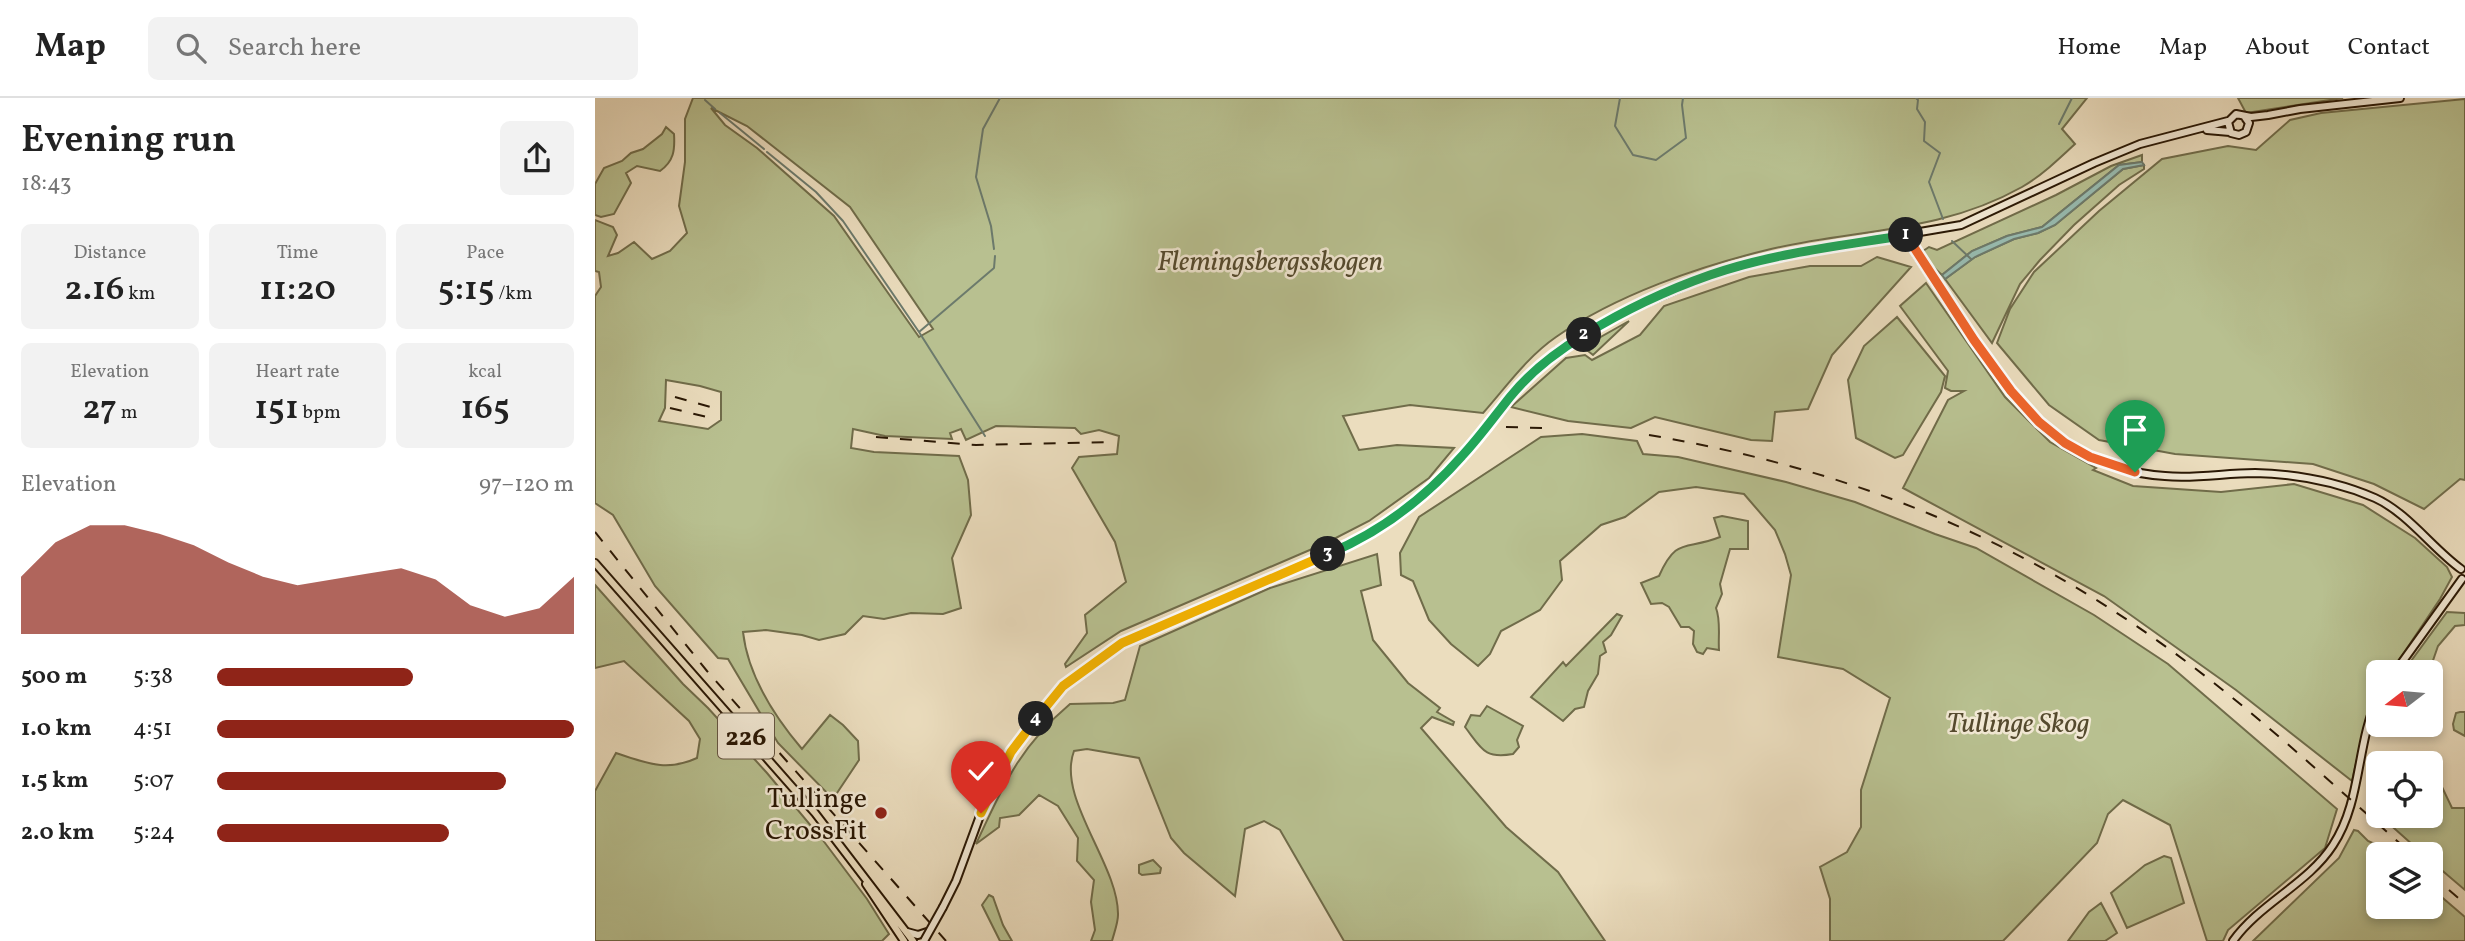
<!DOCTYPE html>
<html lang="en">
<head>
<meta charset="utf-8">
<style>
  :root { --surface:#fff; --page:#f2f2f2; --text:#222; --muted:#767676; --line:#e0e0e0; --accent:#8f2418 }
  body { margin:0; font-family:Vollkorn,serif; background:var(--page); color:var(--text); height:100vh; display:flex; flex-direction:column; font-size:26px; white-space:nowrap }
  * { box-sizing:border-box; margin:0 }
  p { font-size:23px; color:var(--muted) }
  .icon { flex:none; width:38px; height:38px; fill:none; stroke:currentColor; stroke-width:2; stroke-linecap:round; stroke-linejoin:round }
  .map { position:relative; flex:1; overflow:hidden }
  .panel { display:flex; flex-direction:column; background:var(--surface); width:595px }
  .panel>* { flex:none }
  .needle { width:46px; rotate:254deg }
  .tools { position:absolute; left:1771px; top:562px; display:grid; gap:14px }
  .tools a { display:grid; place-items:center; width:77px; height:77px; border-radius:10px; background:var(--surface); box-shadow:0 4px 10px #0003; font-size:35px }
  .pin { position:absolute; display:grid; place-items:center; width:60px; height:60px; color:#fff; margin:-72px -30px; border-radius:50% 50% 50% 0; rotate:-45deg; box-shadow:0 0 7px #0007 }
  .pin .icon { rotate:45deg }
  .km { position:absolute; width:35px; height:35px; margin:-18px; border-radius:50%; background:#222; color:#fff; font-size:19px; line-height:35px; text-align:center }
  .round { display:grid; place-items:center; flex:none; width:74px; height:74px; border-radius:10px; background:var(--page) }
  .overview { display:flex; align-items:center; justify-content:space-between; height:119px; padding:0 21px }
  h1 { font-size:38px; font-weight:600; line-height:52px }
  .stats { display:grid; grid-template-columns:repeat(3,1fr); gap:10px; height:119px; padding:7px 21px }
  .stats div { display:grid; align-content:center; border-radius:10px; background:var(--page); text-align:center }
  .stats b { font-size:35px; font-weight:600 }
  .stats small { font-size:19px; font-weight:400 }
  .stats p { font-size:19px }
  .chart { height:196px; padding:14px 21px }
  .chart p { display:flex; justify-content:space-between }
  .chart svg { width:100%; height:126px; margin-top:7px; fill:var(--accent); opacity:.7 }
  ul { padding:0 21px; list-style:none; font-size:23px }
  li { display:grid; grid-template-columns:112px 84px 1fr; align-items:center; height:52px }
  li i { height:18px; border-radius:9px; background:var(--accent) }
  header { display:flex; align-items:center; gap:42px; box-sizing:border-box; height:98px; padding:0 35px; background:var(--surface); border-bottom:2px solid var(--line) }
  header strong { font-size:33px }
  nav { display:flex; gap:38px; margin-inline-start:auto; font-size:24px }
  .search { width:490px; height:63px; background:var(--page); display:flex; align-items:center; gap:18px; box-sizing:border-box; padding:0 24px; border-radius:10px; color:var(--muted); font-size:26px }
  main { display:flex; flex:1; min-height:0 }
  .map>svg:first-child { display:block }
  .green { fill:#b8c090; stroke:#706c4a; stroke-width:2; fill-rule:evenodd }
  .water { fill:#98bcb1; stroke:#6c7a6c; stroke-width:2 }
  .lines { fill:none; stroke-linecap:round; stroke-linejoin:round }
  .stream { stroke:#6c7a6c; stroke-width:2 }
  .secondary-casing { stroke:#291704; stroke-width:10 }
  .primary-casing { stroke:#291704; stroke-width:10 }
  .secondary { stroke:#f2e9d5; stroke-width:6 }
  .primary { stroke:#ebddbe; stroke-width:6 }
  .rail { stroke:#291704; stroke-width:2; stroke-dasharray:12 12; stroke-linecap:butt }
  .secondary-bridge-casing { stroke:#291704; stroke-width:10; stroke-linecap:butt }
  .secondary-bridge { stroke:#f2e9d5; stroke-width:6 }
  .split-1-casing { stroke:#fff; stroke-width:14 }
  .split-2-casing { stroke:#fff; stroke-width:14 }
  .split-3-casing { stroke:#fff; stroke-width:14 }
  .split-4-casing { stroke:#fff; stroke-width:14 }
  .split-5-casing { stroke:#fff; stroke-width:14 }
  .split-1 { stroke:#f0652b; stroke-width:9 }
  .split-2 { stroke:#22a559; stroke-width:9 }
  .split-3 { stroke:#22a559; stroke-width:9 }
  .split-4 { stroke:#f5b400; stroke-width:9 }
  .split-5 { stroke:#f5b400; stroke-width:9 }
  .poi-dot { fill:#8f2418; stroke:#f2e9d5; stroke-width:2.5 }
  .labels { text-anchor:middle; stroke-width:5; stroke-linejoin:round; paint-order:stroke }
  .shield { fill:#f2e9d5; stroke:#655643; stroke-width:2 }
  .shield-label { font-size:26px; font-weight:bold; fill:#291704 }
  .park-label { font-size:28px; font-style:italic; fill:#544a2e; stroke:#f2e9d5 }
  .poi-label { font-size:28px; fill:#291704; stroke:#f2e9d5; text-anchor:end }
</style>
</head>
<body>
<header>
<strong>Map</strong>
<div class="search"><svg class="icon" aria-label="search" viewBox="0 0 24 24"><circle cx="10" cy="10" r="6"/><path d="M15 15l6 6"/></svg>Search here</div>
<nav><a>Home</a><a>Map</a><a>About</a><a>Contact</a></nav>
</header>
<main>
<section class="panel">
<div class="overview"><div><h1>Evening run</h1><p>18:43</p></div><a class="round"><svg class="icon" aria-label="share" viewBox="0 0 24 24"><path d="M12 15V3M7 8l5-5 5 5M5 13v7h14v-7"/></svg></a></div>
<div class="stats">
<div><p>Distance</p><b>2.16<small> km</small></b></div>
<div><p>Time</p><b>11:20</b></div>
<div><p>Pace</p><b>5:15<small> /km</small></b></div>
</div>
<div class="stats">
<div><p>Elevation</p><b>27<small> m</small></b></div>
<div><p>Heart rate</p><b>151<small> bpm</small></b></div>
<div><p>kcal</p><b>165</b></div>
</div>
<div class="chart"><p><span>Elevation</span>97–120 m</p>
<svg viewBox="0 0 160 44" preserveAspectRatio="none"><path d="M0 44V24L10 12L20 6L30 6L40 9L50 13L60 19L70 24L80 27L90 25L100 23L110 21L120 25L130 34L140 38L150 35L160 24V44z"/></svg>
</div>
<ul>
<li><b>500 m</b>5:38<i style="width:55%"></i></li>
<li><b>1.0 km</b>4:51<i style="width:100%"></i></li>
<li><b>1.5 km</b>5:07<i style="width:81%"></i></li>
<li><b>2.0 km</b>5:24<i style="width:65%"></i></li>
</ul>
</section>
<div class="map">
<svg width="1870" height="843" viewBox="0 0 1870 843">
  <rect width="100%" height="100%" fill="#ebddbe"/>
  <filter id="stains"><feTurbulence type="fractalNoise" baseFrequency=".00286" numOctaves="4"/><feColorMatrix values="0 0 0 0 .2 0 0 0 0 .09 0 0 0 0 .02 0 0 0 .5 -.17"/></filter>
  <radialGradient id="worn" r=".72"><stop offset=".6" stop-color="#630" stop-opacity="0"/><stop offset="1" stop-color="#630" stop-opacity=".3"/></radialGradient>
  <path class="green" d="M98,0H1492L1467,31L1480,46C1464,61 1446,78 1427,89C1345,135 1263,131 1176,151C1105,168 1021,197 961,239C932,259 911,289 888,315L815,307L748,318L764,352L802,347L859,350L834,380L774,423L731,445L526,533L471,569L470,566L492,535L490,517L531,484L520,444L477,370L484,359L522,356L524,338L504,332L486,336L480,330L401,328L371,342L366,331L355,335L357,341L290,338L258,331L256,350L279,354L364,358L373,382L376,417L357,460L366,510L348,516L316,515L289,521L268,518L250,536L224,542L207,537L171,532L148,534C153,578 179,618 207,651L235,617L248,627L263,643L264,662L238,701L183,645L133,561L123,560L60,488L18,417L0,405V198L6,189L4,174L0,173V122L18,129L22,137L13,158L23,155L39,144L57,161L75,153L92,135L84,108L90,64V21ZM116,10L152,28L255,109L338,231L324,239L239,118L162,50L130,27ZM71,282L105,288L126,294V322L113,331L64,323L70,310Z
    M1643,0H1748L1651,15Z
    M1870,1V382L1865,381L1829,411L1779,386L1718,366L1580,356L1504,342L1454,307L1402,245L1415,211L1439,174L1504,113L1567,61L1633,48L1661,52L1695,22L1726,15Z
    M71,29L79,36C80,52 79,63 65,73L42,68L31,75L36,85L19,116L6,119L0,117V86L9,70L27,63L36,55L48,51L67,36Z
    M1547,57V64L1524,67L1447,129L1412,138L1377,153L1347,177L1336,167L1328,153L1334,149L1342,152L1461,97L1516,68Z
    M1549,67V71L1524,87L1479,127L1445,162L1425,186L1397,245L1350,181L1380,159L1419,141L1443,135L1460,127L1528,71Z
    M1282,159L1316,169L1237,257L1213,311L1180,314L1177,343L1156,342L1060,319L1036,330L973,323L916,309L971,260L990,257L997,262L1045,237L1069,208L1154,179L1215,168H1266Z
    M1331,185L1410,299L1455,344L1501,370L1498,372L1538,388L1626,394L1699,386L1768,407L1820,440L1852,469L1857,479L1845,501L1796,574H1783V594L1770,625L1757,683L1641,592L1509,498L1308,390L1353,302L1369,293H1356L1350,290L1353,273L1305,208Z
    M1302,219L1350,278L1346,294L1308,357L1300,360L1261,340L1253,282L1269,248Z
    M1034,223L998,257L988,249Z
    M987,336L1042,343L1048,356L1083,359L1191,384L1260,404L1340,436L1381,450L1499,517L1573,566L1742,711L1730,750L1633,832L1628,843H1612L1575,727L1528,702L1513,716L1502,745L1408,843H1235V801L1225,769L1252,754L1266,729V692L1295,600L1248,571L1183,559L1196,477L1190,456L1180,432L1149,396L1101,389L1064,394L1030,419L1006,427L965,463L967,482L945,512L906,533L895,556L883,568L856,546L834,522L818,483L806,477L805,455L824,419L946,339Z
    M1127,418L1153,423V451H1135L1125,486L1127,496L1121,510C1126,523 1123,538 1124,552L1112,550L1108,556L1102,554L1098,546L1099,533L1094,529H1086L1074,509L1067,505L1056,506L1046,485L1064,478C1082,438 1090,453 1125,439L1119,420Z
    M782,456L786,487L766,493L778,542L813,585L845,610L842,614L859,624L858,627L837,619L826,630L911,729L963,774L1010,843H749L685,732L669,723L650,731L640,798L589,755L576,740L544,660L492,651L479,653C461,700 524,767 523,817C523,825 519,835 517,843H496L500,832L496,804L499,782L482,763L483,740L463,708L444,697L424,717L405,720L404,729L381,746C408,688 424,649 475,606L518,605L530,602L545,548L675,490Z
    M0,487L88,586L113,610L172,675L227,741L272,801L294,836L287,843H0V693L21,655C52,665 71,674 102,660L105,641L94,623L29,563L0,570Z
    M1852,514L1870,515V527L1860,528L1843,548L1834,574H1808Z
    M1022,516L1027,518L1016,537L1008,544L1011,554L1005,558L1003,576L993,593L989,609L980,611L968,623L936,599L968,564L971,568Z
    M892,608L928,628L922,642L924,649L918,656C889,661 887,651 870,629L876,617L885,618Z
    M1865,614H1870V638L1859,632L1858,626L1861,615Z
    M1800,659L1830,660L1835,665H1794Z
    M1836,666L1857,710H1870V792L1836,763V756H1828L1791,723L1790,718H1836Z
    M1759,732L1763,733L1773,743L1789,750L1790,756H1783V808H1836V790L1870,819V843H1658L1744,760Z
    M1569,758L1576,760L1589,805L1532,830L1516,795L1550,767Z
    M558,762L566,770L565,775L547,777L544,775V767Z
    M394,797L398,799L408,827L417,843H405L387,807Z
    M1506,805L1522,835L1510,843H1473L1494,814Z"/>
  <path class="water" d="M1547,64L1549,67L1528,71L1460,127L1443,135L1419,141L1380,159L1350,181L1347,177L1377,153L1412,138L1447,129L1524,67Z"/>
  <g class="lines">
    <path class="stream" d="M1025,0L1020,28L1038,57L1061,62L1091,40L1087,7L1088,0
      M1321,0L1323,2L1322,11L1330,24L1329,43L1345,55L1334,84L1348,121
      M110,2L120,11
      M125,15L169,51
      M1464,26L1477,0
      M172,54L221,94L248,123L324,234L390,338
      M1357,143L1376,161
      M399,151L396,128L381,79L388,31L405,0
      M324,234L399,170L400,158"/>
    <defs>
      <path id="secondary" d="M1649,18L1654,25L1651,34L1644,37L1636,35L1633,24L1641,16L1656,19L1673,17L1705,11L1805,0
        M1612,32L1635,34
        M1313,137L1322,157C1361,215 1412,306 1470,345C1498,364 1536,376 1570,378C1600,381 1630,375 1660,375C1701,376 1743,384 1780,400C1813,415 1837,450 1866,471
        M1800,574L1867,481
        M348,809L361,783L386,715L416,655L453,605L468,588L527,545L746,450L788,428L840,387L869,356L917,296L962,253L1023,217L1115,177L1190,157L1366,127L1499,65L1545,46L1633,23
        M312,834L323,837L332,834
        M1638,843C1665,805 1713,786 1738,747C1767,703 1761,646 1783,599"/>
      <path id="primary" d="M0,465L220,715L318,843
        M271,786L309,843"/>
    </defs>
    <use href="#secondary" class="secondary-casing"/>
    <use href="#primary" class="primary-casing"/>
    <use href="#secondary" class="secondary"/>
    <use href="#primary" class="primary"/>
    <path class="rail" d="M80,299L119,310
      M75,310L116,320
      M911,329L949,330
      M1054,337C1248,370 1415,435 1574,551C1660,613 1738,687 1817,756
      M281,339L381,347L516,344
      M0,434L112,573L351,843
      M1836,776L1870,806"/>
    <defs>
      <path id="secondary-bridge" d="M329,843L348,809"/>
    </defs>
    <use href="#secondary-bridge" class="secondary-bridge-casing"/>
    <use href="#secondary-bridge" class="secondary-bridge"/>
  </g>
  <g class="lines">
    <defs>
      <path id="split-1" d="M1311,137L1379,242L1416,293L1444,324L1470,345L1495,359L1540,374"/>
      <path id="split-2" d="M989,237C1028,213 1072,192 1115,177C1178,155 1246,148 1311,137"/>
      <path id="split-3" d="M733,456C786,434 829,401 867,358C884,340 899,319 915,299C935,274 961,254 989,237"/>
      <path id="split-4" d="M441,621L468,588L527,545L733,456"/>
      <path id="split-5" d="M386,715L416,654L441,621"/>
    </defs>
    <use href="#split-1" class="split-1-casing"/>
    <use href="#split-2" class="split-2-casing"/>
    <use href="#split-3" class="split-3-casing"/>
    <use href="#split-4" class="split-4-casing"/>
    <use href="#split-5" class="split-5-casing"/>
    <use href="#split-1" class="split-1"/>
    <use href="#split-2" class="split-2"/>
    <use href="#split-3" class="split-3"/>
    <use href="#split-4" class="split-4"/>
    <use href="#split-5" class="split-5"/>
  </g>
  <circle class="poi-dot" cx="286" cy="715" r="7"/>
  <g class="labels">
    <rect class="shield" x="123" y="615.5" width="56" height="45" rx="5"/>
    <g class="shield-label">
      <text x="151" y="647">226</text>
    </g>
    <g class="park-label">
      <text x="675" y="172">Flemingsbergsskogen</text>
      <text x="1423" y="634">Tullinge Skog</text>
    </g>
    <g class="poi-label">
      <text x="272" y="709">Tullinge<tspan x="272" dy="32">CrossFit</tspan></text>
    </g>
  </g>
  <rect width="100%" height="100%" filter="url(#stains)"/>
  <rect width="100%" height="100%" fill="url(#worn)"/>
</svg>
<div class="tools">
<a><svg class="needle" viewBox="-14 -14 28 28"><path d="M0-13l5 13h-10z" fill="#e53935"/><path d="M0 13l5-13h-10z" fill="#767676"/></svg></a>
<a><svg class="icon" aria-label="locate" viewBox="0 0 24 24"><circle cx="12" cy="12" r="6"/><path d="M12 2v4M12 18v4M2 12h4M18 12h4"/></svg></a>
<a><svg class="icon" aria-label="layers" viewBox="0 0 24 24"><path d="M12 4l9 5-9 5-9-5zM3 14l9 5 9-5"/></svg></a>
</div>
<div class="pin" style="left:1540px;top:374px;background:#1e9e55"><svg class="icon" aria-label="arrive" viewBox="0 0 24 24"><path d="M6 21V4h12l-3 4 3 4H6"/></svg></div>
<div class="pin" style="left:386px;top:715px;background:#d93025"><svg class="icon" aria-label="check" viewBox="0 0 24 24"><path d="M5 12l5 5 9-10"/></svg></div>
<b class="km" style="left:1311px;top:137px">1</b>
<b class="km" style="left:989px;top:237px">2</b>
<b class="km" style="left:733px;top:456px">3</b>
<b class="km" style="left:441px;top:621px">4</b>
</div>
</main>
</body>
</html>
